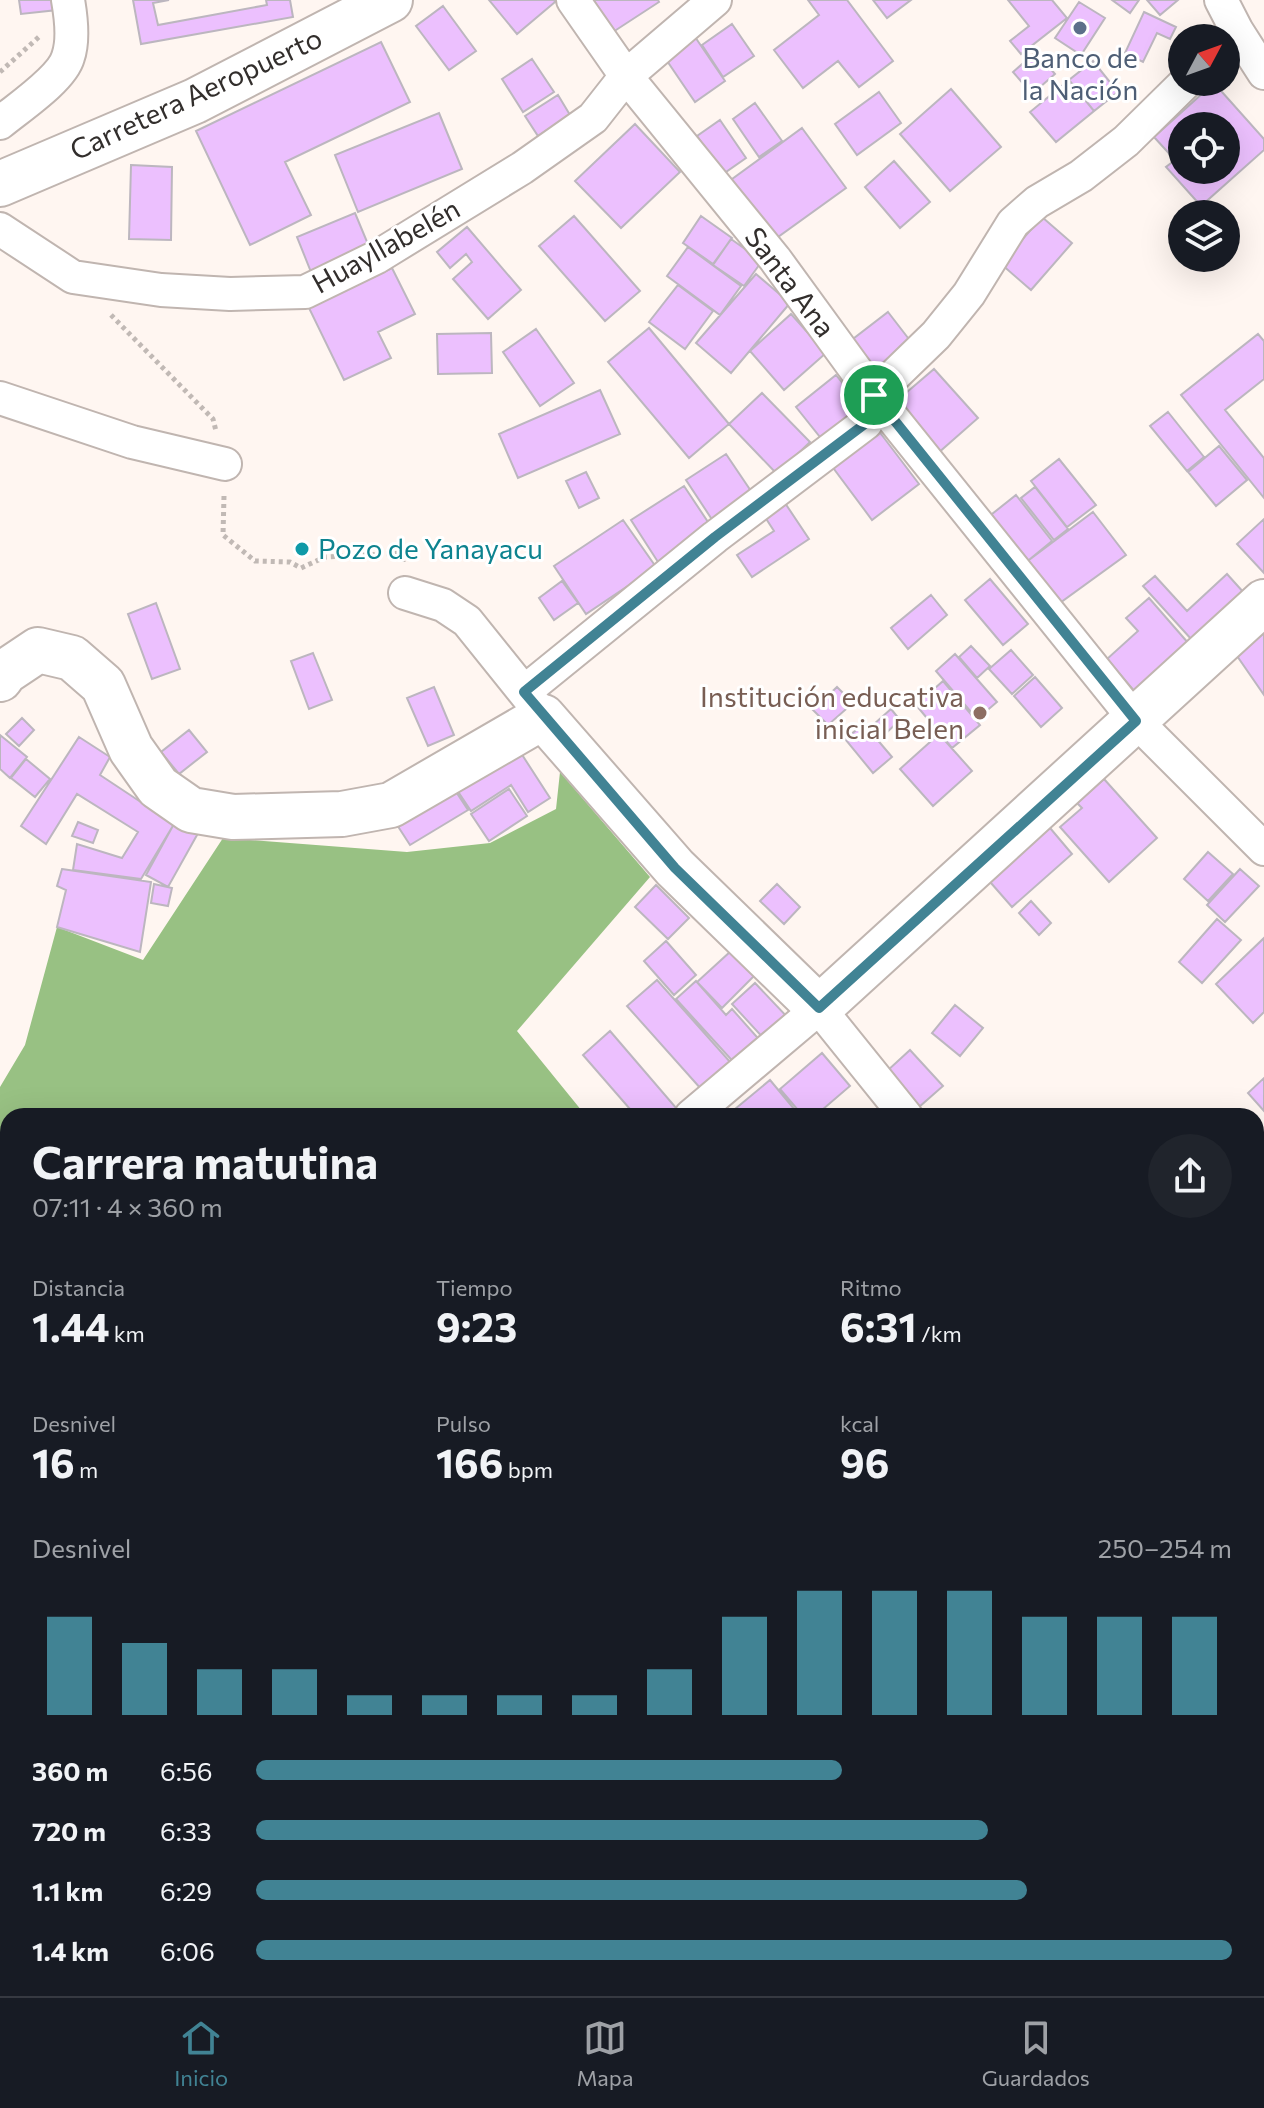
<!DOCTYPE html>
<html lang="es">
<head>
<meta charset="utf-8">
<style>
  :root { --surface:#171b24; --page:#20242c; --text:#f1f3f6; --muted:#9ea1a6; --line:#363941; --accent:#418394 }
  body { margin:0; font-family:Commissioner,sans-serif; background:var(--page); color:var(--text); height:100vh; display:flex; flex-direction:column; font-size:30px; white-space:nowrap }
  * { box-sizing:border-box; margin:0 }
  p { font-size:26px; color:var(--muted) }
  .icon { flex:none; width:44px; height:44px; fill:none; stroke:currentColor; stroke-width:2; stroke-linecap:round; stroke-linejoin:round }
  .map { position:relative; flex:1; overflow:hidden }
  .side { position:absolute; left:0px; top:1108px; width:1264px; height:888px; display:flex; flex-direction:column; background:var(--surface); border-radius:24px 24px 0 0; box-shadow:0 8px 32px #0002 }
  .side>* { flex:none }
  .needle { width:52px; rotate:49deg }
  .controls { position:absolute; left:1168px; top:24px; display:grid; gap:16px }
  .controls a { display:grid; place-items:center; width:72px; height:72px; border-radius:50%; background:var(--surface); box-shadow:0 8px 32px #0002; font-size:40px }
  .pin { position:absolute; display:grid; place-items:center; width:68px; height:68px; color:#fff; margin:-34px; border:4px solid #fff; border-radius:50%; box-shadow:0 2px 8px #0007 }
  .round { display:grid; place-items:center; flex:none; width:84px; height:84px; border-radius:42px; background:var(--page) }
  .head { display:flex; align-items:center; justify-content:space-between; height:136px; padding:0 32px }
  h1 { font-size:44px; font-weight:700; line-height:60px }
  .figures { display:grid; grid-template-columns:repeat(3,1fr); gap:12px; height:136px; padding:8px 32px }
  .figures div { display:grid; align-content:center }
  .figures b { font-size:40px; font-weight:700 }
  .figures small { font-size:22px; font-weight:400 }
  .figures p { font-size:22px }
  .chart { height:224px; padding:16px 32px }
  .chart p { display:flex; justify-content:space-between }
  .chart svg { width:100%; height:144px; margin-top:8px; stroke:var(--accent); stroke-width:6 }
  ul { padding:0 32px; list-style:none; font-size:26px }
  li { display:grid; grid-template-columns:128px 96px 1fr; align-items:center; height:60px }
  li i { height:20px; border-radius:10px; background:var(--accent) }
  .menu { display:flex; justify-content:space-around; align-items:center; height:112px; border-top:2px solid var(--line); background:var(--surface); font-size:22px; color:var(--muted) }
  .menu a { display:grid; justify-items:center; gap:4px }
  .menu .on { color:var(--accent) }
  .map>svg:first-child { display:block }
  .forest { fill:#98c183 }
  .building { fill:#ecc0fe; stroke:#bcb6bf; stroke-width:2; fill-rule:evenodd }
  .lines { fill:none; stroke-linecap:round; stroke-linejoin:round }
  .minor-casing { stroke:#c0b5b0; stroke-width:36 }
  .secondary-casing { stroke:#c0b5b0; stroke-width:48 }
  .path { stroke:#c1b9b5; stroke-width:5; stroke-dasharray:4 4; stroke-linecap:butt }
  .minor { stroke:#fff; stroke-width:32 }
  .secondary { stroke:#fff; stroke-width:44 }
  .route-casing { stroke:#fff; stroke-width:16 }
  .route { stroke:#418394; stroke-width:10 }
  .service-dot { fill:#5c6f8a; stroke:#fff; stroke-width:3 }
  .culture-dot { fill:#0f9aa8; stroke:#fff; stroke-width:3 }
  .education-dot { fill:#8d6e63; stroke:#fff; stroke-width:3 }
  .labels { text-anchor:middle; stroke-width:6; stroke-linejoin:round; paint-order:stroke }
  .service-label { font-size:28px; fill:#4e5e75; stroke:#fff }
  .street-label { font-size:28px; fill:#322e2c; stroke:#fff }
  .culture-label { font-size:28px; fill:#0d838f; stroke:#fff; text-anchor:start }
  .education-label { font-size:28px; fill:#785e54; stroke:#fff; text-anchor:end }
</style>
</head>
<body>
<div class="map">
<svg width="1264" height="1996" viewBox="0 0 1264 1996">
  <rect width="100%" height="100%" fill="#fff6f1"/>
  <path class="forest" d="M560,772L650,877L517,1031L586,1116H8V1151L0,1142V1087L25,1045L57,927L143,960L223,838L407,852L490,843L556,809Z"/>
  <path class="building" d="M19,0H56L57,10L21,14Z
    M133,0H169L153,3L158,25L267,5L266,0H290L293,17L141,44Z
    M489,0H554L555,2L517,34Z
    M591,0H658L659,2L613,32Z
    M808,0H847L893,61L859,87L838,61L803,88L774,50L819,15Z
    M873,0H911L887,18Z
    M1008,0H1052L1067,18L1021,54L1010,41L1029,26Z
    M1112,0H1139L1130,13Z
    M1147,0H1178L1160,15Z
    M1079,2L1105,18L1081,55L1055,38Z
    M443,6L476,51L449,70L416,26Z
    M1144,12L1176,27L1170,39L1157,33L1143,62L1125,53Z
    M732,24L754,56L723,77L702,45Z
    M691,31L725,81L695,102L661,52Z
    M381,42L410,102L285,162L311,215L250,245L196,131Z
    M1036,52L1055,74L1032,94L1013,72Z
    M532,59L554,92L523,112L502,79Z
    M1093,61L1118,92L1094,111L1069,80Z
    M1069,80L1094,111L1056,142L1030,112Z
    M1214,83L1264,139V150L1201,206L1166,167L1175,160L1154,137ZM1182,126H1226V170H1182Z
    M951,89L1001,147L950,191L900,134Z
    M879,92L901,123L857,155L835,124Z
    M558,95L570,115L538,136L525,116Z
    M755,103L782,141L759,157L733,119Z
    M439,113L462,169L358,212L335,155Z
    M720,120L746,158L723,174L697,136Z
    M635,124L680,172L621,228L575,181Z
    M802,128L846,188L771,242L728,182Z
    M894,161L930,202L900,228L865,187Z
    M131,165L172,167L171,240L129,239Z
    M355,213L370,249L311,272L297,237Z
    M574,216L640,291L605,321L539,246Z
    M701,216L732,238L713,264L683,243Z
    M1042,217L1072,243L1031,290L1001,264Z
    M467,227L521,290L488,319L453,279L472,262L466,254L450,268L437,252Z
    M731,239L762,261L744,286L713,265Z
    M688,247L741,286L720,315L667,276Z
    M392,268L415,314L378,332L391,358L344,380L309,308Z
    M756,274L790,303L731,373L696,343Z
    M678,285L713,311L685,349L649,322Z
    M888,312L915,347L876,378L849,342Z
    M791,314L826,353L784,390L750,351Z
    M649,328L729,424L689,458L608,362Z
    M536,329L574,383L540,406L503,352Z
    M491,333L492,373L438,374L437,334Z
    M1258,334L1264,341V379L1225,410L1264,458V498L1181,395Z
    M934,369L978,418L937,454L893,404Z
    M836,375L868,415L828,447L796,407Z
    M600,390L620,434L518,478L499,434Z
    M762,393L810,442L777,474L729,424Z
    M1168,412L1204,457L1187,471L1150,426Z
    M878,430L919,484L872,520L831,465Z
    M1219,446L1247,480L1216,506L1188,472Z
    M726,454L755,497L715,524L686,480Z
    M1059,459L1096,505L1067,527L1031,481Z
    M586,472L599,498L579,508L566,481Z
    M684,486L712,528L658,562L631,520Z
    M1035,487L1068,529L1054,540L1021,498Z
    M1016,495L1052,541L1024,564L987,518Z
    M783,500L809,539L752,577L737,555L774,531L763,514Z
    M1093,512L1126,555L1057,605L1025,563Z
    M1264,519V573L1237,544Z
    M623,520L656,567L586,614L554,566Z
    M1227,574L1254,604L1202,651L1143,586L1155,576L1187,611Z
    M990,579L1028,624L1003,645L965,600Z
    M562,581L578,603L554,620L539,598Z
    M931,595L947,615L908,649L891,628Z
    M1149,598L1196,652L1141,699L1107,659L1138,631L1126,618Z
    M156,603L180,669L152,679L128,614Z
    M1264,633V695L1235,653Z
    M971,646L990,666L977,678L959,657Z
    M1011,650L1033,675L1012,694L989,669Z
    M313,653L332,700L309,709L291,661Z
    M955,654L997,702L977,719L936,671Z
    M1035,677L1062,708L1041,727L1014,696Z
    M943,681L980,725L952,748L916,705Z
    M434,687L454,735L428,746L407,698Z
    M837,687L853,703L828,725L813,710Z
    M891,709L900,720L884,735L874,724Z
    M22,718L34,730L19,746L6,734Z
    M864,724L892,757L873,773L845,739Z
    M189,730L207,752L179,774L161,752Z
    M939,734L972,771L933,806L900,769Z
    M0,735L27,757L10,778L0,769Z
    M79,737L110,757L100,775L174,824L141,879L73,870L77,844L122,858L138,832L77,794L46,844L21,826Z
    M519,750L550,798L528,812L511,785L471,811L451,781Z
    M26,759L50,779L35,797L11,778Z
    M447,778L468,810L410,845L390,814Z
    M1104,779L1157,838L1109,882L1060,827L1082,808L1077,803Z
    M509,789L527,816L489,841L471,814Z
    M78,822L98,830L93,843L72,836Z
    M175,822L197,835L168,887L146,875Z
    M1045,822L1072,854L1012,907L984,875Z
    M1208,852L1233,874L1208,901L1184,879Z
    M62,869L151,882L140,952L57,927L66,890L57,886Z
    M1240,869L1259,886L1225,922L1207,905Z
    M154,884L172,888L168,906L151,903Z
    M777,884L800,907L784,924L760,901Z
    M656,885L689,918L668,939L635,907Z
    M1031,901L1051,923L1039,935L1019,913Z
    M1217,919L1241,940L1202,983L1179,962Z
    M1264,938V1012L1253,1023L1216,984Z
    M666,941L696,975L674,995L644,961Z
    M731,951L754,976L722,1008L697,982Z
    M657,980L739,1072L710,1099L627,1006Z
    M696,981L726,1015L732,1009L764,1045L739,1068L676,999Z
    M755,983L791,1021L768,1043L732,1004Z
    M955,1005L983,1028L960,1056L932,1033Z
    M610,1031L683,1116H636L583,1055Z
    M910,1050L943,1086L919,1107L887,1071Z
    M822,1053L850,1086L815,1116H803L780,1089Z
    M1264,1078V1111L1248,1093Z
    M770,1080L800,1116H730L729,1114Z
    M1256,1173L1264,1182V1220L1256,1227Z
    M1264,1245V1334L1256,1325V1252Z
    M7,1329L8,1371L0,1380V1337Z
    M1264,1351V1387L1256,1378V1358Z
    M1262,1391L1264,1393V1424L1256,1415V1397Z
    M1256,1421L1264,1430V1452L1256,1459Z
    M6,1466L8,1512L0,1521V1472Z
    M1264,1553V1604L1256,1612V1561Z
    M8,1622V1674L0,1665V1629Z
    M1261,1647L1264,1650V1731L1260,1736L1256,1733V1653Z
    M0,1680L8,1689V1743L0,1751Z
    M1256,1764L1264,1772V1857L1256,1865Z
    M174,1988H234L237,1992L232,1996H181Z
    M267,1988H314L321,1996H258Z
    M483,1988H547L554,1996H474Z
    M653,1988H716L723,1996H645Z
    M812,1988H859L866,1995L820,1996Z
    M894,1988H907L915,1996H885Z
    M932,1988H976L967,1996H939Z
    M994,1988H1025L1033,1996H985Z
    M1089,1988H1123L1114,1996H1097Z
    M1166,1988H1216L1218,1990L1212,1996H1158Z"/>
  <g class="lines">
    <defs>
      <path id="minor" d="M573,0L626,76L775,259L874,395L1136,721L1264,849
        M1221,0L1237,31L1264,73
        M0,123C18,108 62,79 68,57C74,40 71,17 68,0
        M0,229L73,277L161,290L230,294L305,292L377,257L522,168L593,118L626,76L715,0
        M0,398L132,442L225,464
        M405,593L443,605L467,621L537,708
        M524,692L715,537L866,423L871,414L874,395L936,335L969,294L1013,223L1037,202L1081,176L1126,141L1186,82
        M691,1116L819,1008L906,1116
        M1256,1246L1264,1239
        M1256,1519L1264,1527
        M0,1575L8,1581
        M1256,1887L1264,1879
        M416,1988L423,1996
        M1043,1988L1050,1996
        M446,1996L454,1988
        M1144,1996L1152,1988"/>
      <path id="secondary" d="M0,184L195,101L390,0
        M0,679L5,672L38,650L72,658L103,685L131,749L158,787L191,810L233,817L342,814L391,805L543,717L675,868L819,1008L1264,602"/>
    </defs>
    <use href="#minor" class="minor-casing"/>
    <use href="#secondary" class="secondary-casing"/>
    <path class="path" d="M0,72L40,36
      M111,315L213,419L216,431
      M224,496L223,535L255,561L290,562L301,568L325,557L403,553V562"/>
    <use href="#minor" class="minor"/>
    <use href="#secondary" class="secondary"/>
  </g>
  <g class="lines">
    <defs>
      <path id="route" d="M874,395L1136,721L819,1008L675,868L524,692L715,537L866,423L871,414Z"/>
    </defs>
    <use href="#route" class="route-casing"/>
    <use href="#route" class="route"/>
  </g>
  <circle class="service-dot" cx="1080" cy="28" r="8"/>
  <circle class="culture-dot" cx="302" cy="549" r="8"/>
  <circle class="education-dot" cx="980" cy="713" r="8"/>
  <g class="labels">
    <g class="service-label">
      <text x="1080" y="68">Banco de<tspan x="1080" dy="32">la Nación</tspan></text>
    </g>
    <g class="street-label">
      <text transform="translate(196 94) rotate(-25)" y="10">Carretera Aeropuerto</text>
      <text transform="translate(386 246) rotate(-29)" y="10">Huayllabelén</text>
      <text transform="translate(790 282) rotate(53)" y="10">Santa Ana</text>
    </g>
    <g class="culture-label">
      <text x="318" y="559">Pozo de Yanayacu</text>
    </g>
    <g class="education-label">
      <text x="964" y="707">Institución educativa<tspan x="964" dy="32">inicial Belen</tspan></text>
    </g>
  </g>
</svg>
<div class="controls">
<a><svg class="needle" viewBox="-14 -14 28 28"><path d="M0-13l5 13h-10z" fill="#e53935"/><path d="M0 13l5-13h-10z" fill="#9ea1a6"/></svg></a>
<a><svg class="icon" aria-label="locate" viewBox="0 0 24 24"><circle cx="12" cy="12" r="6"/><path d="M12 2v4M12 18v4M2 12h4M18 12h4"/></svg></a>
<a><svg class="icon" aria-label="layers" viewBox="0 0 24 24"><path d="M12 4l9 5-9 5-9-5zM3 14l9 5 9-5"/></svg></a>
</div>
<div class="pin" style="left:874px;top:395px;background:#1e9e55"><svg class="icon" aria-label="arrive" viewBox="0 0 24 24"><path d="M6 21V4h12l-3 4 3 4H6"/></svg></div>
<section class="side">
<div class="head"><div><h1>Carrera matutina</h1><p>07:11 · 4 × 360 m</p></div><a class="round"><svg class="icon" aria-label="share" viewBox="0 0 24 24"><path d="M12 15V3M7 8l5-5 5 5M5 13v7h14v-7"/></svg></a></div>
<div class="figures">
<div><p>Distancia</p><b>1.44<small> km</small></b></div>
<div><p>Tiempo</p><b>9:23</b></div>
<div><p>Ritmo</p><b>6:31<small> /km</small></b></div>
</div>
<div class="figures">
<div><p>Desnivel</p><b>16<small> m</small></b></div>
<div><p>Pulso</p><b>166<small> bpm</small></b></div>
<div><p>kcal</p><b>96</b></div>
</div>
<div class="chart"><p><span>Desnivel</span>250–254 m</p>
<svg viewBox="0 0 160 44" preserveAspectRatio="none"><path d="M5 44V14M15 44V22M25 44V30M35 44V30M45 44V38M55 44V38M65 44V38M75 44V38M85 44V30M95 44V14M105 44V6M115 44V6M125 44V6M135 44V14M145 44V14M155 44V14"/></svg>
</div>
<ul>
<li><b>360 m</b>6:56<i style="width:60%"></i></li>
<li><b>720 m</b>6:33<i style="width:75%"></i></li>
<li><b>1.1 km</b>6:29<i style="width:79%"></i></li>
<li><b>1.4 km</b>6:06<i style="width:100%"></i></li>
</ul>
</section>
</div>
<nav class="menu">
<a class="on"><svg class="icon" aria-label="home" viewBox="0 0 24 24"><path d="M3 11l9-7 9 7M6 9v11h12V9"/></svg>Inicio</a>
<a><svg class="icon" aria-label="map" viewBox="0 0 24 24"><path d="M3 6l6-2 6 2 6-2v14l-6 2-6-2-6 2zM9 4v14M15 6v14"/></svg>Mapa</a>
<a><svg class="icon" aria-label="saved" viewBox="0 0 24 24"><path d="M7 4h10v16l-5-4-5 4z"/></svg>Guardados</a>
</nav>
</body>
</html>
